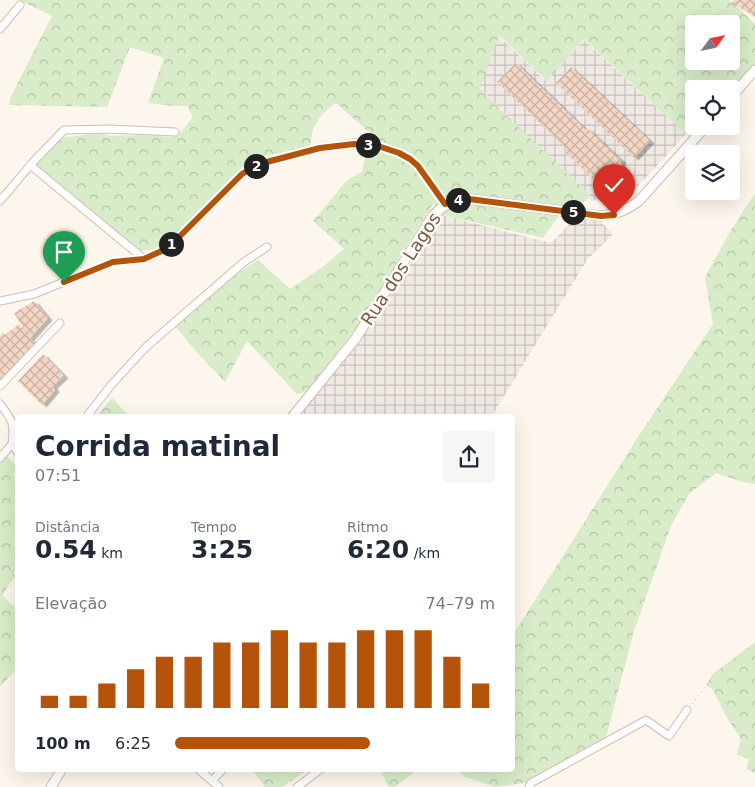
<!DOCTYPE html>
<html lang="pt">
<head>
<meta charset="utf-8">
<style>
  :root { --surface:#fff; --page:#f6f6f7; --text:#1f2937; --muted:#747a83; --accent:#b45309 }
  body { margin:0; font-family:"DejaVu Sans",sans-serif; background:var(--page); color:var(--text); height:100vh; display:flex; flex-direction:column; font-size:19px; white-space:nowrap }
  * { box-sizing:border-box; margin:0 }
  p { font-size:16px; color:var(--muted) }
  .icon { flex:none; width:28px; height:28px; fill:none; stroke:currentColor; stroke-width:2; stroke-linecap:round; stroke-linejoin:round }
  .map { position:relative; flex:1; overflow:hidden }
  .sheet { position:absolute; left:15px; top:414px; width:500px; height:358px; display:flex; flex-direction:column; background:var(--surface); border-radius:5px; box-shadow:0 5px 20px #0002 }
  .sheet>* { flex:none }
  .needle { width:32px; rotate:57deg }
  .controls { position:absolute; left:685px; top:15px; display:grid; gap:10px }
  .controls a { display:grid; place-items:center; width:55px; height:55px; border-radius:5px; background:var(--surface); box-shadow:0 5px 20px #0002; font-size:25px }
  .pin { position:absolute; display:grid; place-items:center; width:42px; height:42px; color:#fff; margin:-51px -21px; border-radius:50% 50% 50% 0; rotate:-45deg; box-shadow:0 0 5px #0007 }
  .pin .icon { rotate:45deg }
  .km { position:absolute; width:25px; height:25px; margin:-12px; border-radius:50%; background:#222; color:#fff; font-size:14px; line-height:25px; text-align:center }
  .round { display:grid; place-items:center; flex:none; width:52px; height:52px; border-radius:5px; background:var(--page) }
  .head { display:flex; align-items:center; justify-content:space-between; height:85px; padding:0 20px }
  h1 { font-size:28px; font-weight:700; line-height:38px }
  .metrics { display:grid; grid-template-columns:repeat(3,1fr); gap:8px; height:85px; padding:5px 20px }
  .metrics div { display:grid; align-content:center }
  .metrics b { font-size:25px; font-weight:700 }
  .metrics small { font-size:14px; font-weight:400 }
  .metrics p { font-size:14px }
  .chart { height:140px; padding:10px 20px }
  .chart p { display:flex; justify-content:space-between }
  .chart svg { width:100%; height:90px; margin-top:5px; stroke:var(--accent); stroke-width:6 }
  ul { padding:0 20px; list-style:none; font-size:16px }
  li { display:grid; grid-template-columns:80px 60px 1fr; align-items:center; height:38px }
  li i { height:12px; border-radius:6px; background:var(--accent) }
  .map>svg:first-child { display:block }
  .industrial { fill:url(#industrial-grid) }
  .forest { fill:url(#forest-crowns); fill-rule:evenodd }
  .building { fill:url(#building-cross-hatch); filter:url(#shadow) }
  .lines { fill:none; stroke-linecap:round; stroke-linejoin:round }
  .minor-casing { stroke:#d1beb0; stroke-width:9 }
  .tertiary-casing { stroke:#d1beb0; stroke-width:11 }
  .path { stroke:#d9b8a5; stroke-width:1; stroke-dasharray:1 4; stroke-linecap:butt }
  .minor { stroke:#fff; stroke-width:7 }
  .tertiary { stroke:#fff; stroke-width:9 }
  .route-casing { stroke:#fff; stroke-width:10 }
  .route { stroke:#b45309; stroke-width:6 }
  .labels { text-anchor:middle; stroke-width:5; stroke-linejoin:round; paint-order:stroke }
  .street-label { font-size:18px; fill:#7a5c4d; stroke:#fffaf3 }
</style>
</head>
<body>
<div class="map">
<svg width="755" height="787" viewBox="0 0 755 787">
  <defs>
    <pattern id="industrial-grid" width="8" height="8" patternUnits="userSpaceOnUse" patternTransform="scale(1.25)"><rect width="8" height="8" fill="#efe9e4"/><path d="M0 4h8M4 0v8" fill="none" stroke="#c7c0bb"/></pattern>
    <pattern id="forest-crowns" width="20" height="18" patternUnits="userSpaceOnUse" patternTransform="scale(1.25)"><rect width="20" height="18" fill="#d8ecc9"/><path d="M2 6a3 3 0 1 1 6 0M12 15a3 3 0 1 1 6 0" fill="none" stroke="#b4c2a5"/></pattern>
    <pattern id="building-cross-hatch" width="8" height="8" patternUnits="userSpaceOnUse" patternTransform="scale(1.25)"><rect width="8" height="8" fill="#f3d5c3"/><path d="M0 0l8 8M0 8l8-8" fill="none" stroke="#cab0a1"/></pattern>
    <filter id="shadow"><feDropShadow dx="4.5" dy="2.5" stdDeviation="0" flood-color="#0004"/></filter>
  </defs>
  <rect width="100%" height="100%" fill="#fdf6ec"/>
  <path class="industrial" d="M401,0H461L546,81L584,40L686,134L628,197L614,204L604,203L596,199L592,202L482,90Z
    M442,215L551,243L575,218L600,221L613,234L587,260L492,416H299L357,344Z"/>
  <path class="forest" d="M19,0H730L755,24V77L731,106V89H694V126H716L693,135L690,138L584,39L547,81L499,35L480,88L502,111L590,195L587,200L559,216L543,238L443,215L433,204L399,258L376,303L306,392L297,394L247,341L225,382L192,347L176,327L217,286L258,260L290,289L320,269L344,249L313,221L347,180L362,172L370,133L336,103C320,114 311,125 311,145L303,148L257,158L241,169L164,248L139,251L34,171L37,164L61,138L97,133L111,136L142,135L172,137L181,132L193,117L187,106H174L148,103L164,58L130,47L107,107L9,105L11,96L52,16ZM694,24H731V61H694Z
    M755,193V484L742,482L716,473L689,494L671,526L634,631L605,741L538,781L495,787L465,777L456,769H512L513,635L636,440L713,324L705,277L731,230Z
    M112,398L113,399L129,416H96Z
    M6,455L17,467V574L2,595L17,609L18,667L0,687V462Z
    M755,642V773L746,769L749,759L737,755L741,739L726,716L713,690L706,685L713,674Z
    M251,769H309L282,787H265Z
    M380,769H419L394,787H390L387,784Z"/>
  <path class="building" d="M734,0H755V10L752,15L732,3Z
    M516,63L586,130L587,128L622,161L620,163L625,168L618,175L620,176L617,179L616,178L607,187L602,182L599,185L565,152L567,149L497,82Z
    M571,67L650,141L634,158L556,83Z
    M34,301L48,318L30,338L35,344L0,380V336L3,333L5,335L19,324L29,337L14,313Z
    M43,354L64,376L53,386L55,390L42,405L18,381Z"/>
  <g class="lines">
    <defs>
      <path id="minor" d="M0,29L20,5
        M30,165L144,259
        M0,201L34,161L64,130L109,129L175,132
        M0,301L34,294L113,262L144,259L168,248L242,174L259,164L320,148L354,143L378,146L399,153L410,159L418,166L445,204
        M0,386L60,323
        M0,404C12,420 15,423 12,444
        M87,416L112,384L146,347L244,262L267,247
        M12,444L18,453
        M0,458L12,444
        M17,573L18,574
        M198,769L219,787
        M212,781L223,769
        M297,787L321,769
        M529,787L531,783L646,720L669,736L687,710"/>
      <path id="tertiary" d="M731,97L755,70
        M293,416L356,338L432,217C443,204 452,201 469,199L601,216C617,214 627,210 639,201L706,126
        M51,787L62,769"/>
    </defs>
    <use href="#minor" class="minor-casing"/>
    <use href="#tertiary" class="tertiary-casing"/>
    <path class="path" d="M39,299L54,317
      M692,704L717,672L755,646"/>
    <use href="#minor" class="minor"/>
    <use href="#tertiary" class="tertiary"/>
  </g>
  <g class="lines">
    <defs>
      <path id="route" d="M64,282L113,262L144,259L168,248L242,174L259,164L320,148L354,144L378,146L399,153L410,159L418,166L445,204L456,200L469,199L601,216L614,215"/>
    </defs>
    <use href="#route" class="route-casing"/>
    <use href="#route" class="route"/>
  </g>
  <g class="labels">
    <g class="street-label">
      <text transform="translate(401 269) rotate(-57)" y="6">Rua dos Lagos</text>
    </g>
  </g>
</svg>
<div class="controls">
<a><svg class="needle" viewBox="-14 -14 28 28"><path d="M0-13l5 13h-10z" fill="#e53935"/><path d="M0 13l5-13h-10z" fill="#747a83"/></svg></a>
<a><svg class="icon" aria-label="locate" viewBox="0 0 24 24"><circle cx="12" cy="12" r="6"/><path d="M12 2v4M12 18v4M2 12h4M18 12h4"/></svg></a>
<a><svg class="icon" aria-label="layers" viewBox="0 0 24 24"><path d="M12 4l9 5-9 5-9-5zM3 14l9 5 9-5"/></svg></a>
</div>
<div class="pin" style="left:64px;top:282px;background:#1e9e55"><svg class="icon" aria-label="arrive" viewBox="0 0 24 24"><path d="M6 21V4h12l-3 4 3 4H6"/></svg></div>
<div class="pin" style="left:614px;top:215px;background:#d93025"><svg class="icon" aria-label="check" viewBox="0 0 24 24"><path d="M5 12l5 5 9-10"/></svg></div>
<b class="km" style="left:171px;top:244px">1</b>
<b class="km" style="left:256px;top:166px">2</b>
<b class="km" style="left:368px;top:145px">3</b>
<b class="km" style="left:458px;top:200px">4</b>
<b class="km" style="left:573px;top:212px">5</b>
<section class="sheet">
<div class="head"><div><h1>Corrida matinal</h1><p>07:51</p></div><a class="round"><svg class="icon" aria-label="share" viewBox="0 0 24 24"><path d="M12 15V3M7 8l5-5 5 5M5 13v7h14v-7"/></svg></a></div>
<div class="metrics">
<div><p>Distância</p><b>0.54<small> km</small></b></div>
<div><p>Tempo</p><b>3:25</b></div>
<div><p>Ritmo</p><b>6:20<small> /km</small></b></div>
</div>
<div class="chart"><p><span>Elevação</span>74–79 m</p>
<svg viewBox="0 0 160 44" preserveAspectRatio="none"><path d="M5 44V38M15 44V38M25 44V32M35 44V25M45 44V19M55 44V19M65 44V12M75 44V12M85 44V6M95 44V12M105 44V12M115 44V6M125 44V6M135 44V6M145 44V19M155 44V32"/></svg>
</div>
<ul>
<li><b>100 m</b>6:25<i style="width:61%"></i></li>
</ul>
</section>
</div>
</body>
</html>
